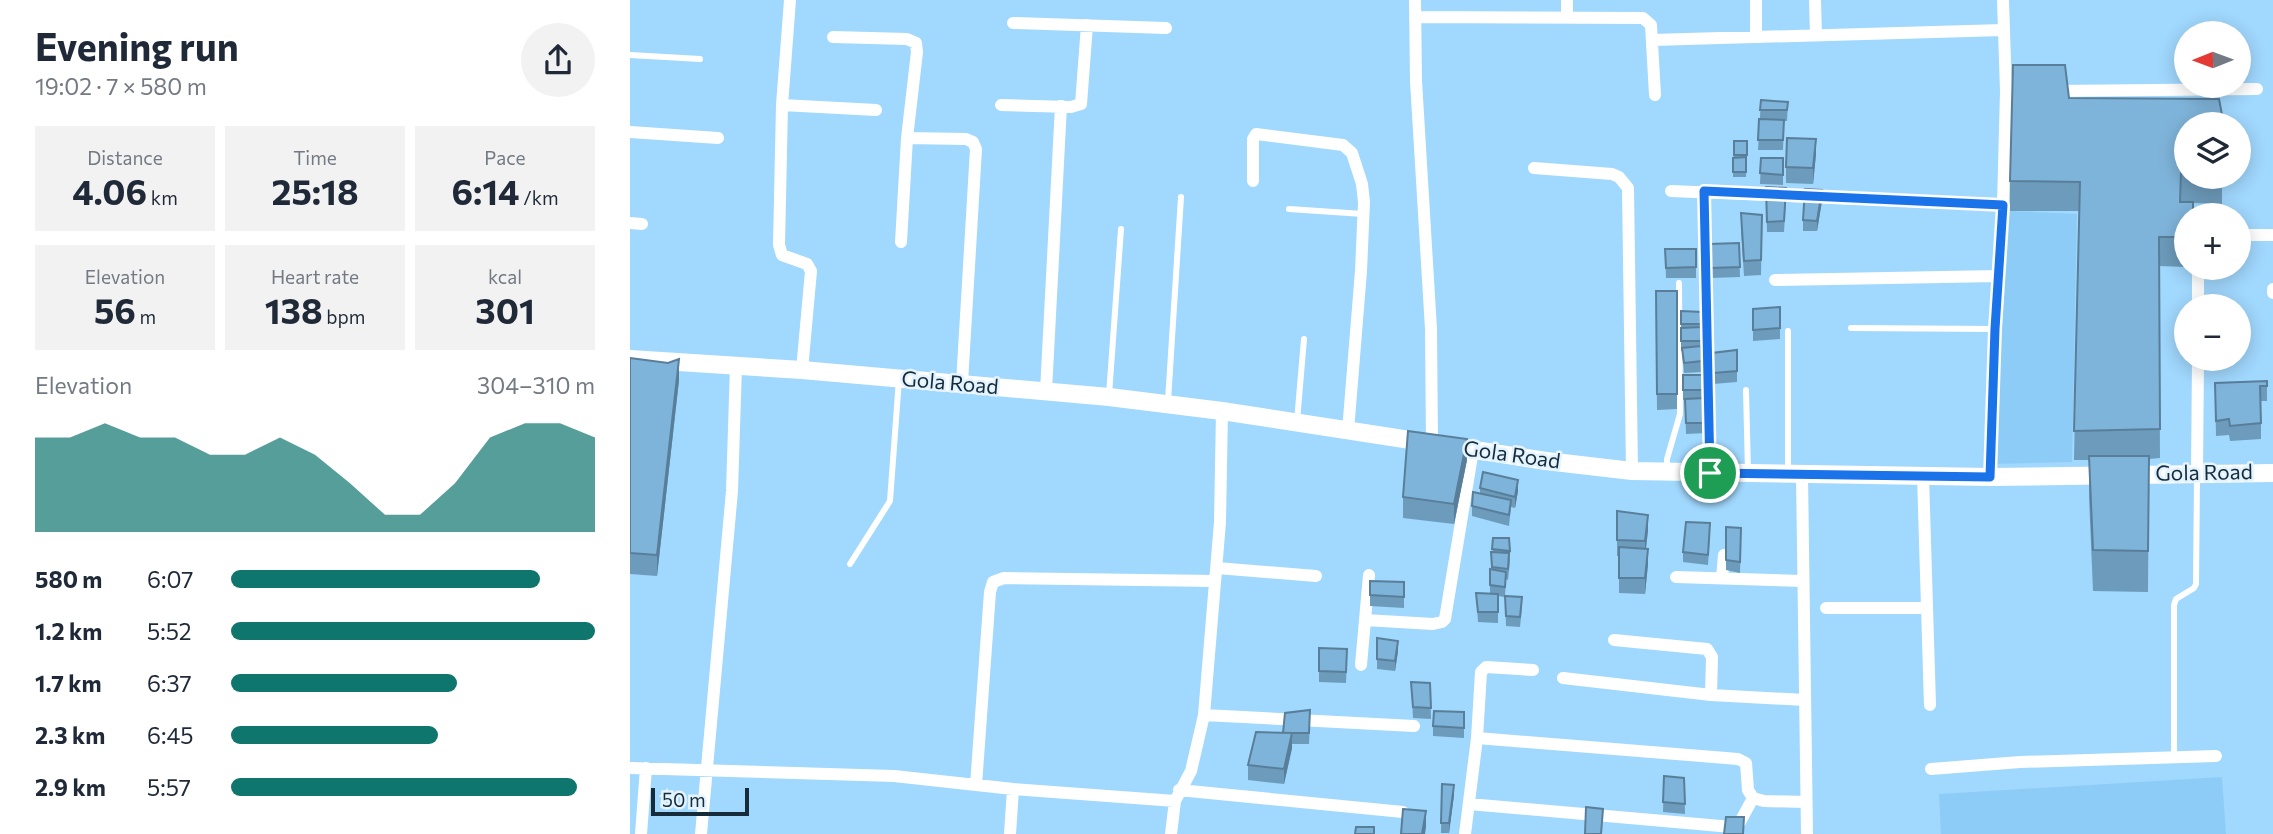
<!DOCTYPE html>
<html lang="en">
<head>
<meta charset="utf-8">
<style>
  :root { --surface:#fff; --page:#f2f2f3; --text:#1f2937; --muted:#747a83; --accent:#0f766e }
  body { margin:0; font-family:Commissioner,sans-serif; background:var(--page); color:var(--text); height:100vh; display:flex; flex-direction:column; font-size:26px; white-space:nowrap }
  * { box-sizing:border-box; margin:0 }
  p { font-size:23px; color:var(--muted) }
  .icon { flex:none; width:38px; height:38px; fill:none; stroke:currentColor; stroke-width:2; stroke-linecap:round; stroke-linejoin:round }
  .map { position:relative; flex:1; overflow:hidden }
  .details { display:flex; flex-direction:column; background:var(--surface); width:630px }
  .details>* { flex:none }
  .needle { width:46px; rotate:269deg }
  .fabs { position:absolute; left:1544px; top:21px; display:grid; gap:14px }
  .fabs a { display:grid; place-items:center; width:77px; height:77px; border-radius:50%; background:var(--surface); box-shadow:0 4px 18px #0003; font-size:35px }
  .scale { position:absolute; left:21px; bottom:18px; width:98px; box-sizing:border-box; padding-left:7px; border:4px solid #162c3a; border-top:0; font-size:19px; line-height:24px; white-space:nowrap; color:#162c3a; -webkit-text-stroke:5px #e3f3ff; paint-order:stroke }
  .pin { position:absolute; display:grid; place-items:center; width:60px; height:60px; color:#fff; margin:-30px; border:4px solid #fff; border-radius:50%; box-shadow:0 2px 7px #0007 }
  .round { display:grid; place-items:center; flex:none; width:74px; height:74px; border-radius:37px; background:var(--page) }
  .summary { display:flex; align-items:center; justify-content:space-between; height:119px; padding:0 35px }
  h1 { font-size:38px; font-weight:700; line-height:52px }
  .stats { display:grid; grid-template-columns:repeat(3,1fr); gap:10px; height:119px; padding:7px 35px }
  .stats div { display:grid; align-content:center; border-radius:0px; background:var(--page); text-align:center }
  .stats b { font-size:35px; font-weight:700 }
  .stats small { font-size:19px; font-weight:400 }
  .stats p { font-size:19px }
  .chart { height:196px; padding:14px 35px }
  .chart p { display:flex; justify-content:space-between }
  .chart svg { width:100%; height:126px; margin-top:7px; fill:var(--accent); opacity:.7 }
  ul { padding:0 35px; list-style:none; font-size:23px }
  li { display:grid; grid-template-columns:112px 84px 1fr; align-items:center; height:52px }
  li i { height:18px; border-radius:9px; background:var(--accent) }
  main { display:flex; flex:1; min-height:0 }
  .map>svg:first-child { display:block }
  .built { fill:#8eccf8 }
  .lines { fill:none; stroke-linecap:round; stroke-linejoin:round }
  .lane { stroke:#fff; stroke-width:6 }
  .street { stroke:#fff; stroke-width:12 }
  .secondary { stroke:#fff; stroke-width:18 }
  .wall { fill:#6d9bbb }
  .shaded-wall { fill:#597e99 }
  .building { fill:#7fb4da; stroke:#597e99; stroke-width:2 }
  .route-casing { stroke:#fff; stroke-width:14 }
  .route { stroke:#1a73e8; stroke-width:9 }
  .labels { text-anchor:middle; stroke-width:5; stroke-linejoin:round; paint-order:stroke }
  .street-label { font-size:21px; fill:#162c3a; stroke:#e3f3ff }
</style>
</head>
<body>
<main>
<section class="details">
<div class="summary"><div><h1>Evening run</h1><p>19:02 · 7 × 580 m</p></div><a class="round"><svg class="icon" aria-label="share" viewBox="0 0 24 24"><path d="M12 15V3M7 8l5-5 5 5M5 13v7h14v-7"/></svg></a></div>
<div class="stats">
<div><p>Distance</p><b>4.06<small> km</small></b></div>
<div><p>Time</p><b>25:18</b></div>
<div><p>Pace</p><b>6:14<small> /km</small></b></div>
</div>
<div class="stats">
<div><p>Elevation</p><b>56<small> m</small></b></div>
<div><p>Heart rate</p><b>138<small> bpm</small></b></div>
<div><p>kcal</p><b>301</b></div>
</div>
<div class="chart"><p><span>Elevation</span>304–310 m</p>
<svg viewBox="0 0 160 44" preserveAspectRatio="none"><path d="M0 44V11L10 11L20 6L30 11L40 11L50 17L60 17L70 11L80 17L90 27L100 38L110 38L120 27L130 11L140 6L150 6L160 11V44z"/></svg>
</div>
<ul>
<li><b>580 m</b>6:07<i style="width:85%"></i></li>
<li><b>1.2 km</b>5:52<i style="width:100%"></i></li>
<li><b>1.7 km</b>6:37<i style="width:62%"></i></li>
<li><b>2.3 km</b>6:45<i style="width:57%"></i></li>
<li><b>2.9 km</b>5:57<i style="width:95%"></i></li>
</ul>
</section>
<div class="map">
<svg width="1643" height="834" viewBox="0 0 1643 834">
  <rect width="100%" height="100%" fill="#a1d8fe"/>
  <path class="built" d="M1380,211L1447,214L1442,462L1366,464L1367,400Z
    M1592,777L1596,834H1311L1309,794Z"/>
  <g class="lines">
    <path class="lane" d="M0,55L70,59
      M659,209L733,214
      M1221,328L1365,329
      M1116,390L1118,472
      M479,395L491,229
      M538,401L551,197
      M667,421L674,339
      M1037,470V459L1050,414L1049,283
      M1158,473V331
      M220,564L260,501L269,379
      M1544,757V605L1546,599L1564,588L1566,584L1567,477"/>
    <path class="street" d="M160,0L152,105L149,245L152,255L177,264L181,271L172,370
      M785,0L786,81L801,329L802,444
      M1126,0V37
      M1185,0L1186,35
      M785,17L1013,18L1021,25L1025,95
      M937,17V0
      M383,23L536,28
      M203,37L277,39L286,43L287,52L277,138L271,242
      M1022,40L1373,30
      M1424,91L1627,89
      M152,105L246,110
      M371,105L441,107L451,104L457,25
      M0,132L88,138
      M277,138L336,139L343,142L346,149L332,383
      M904,168L982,174L989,177L998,188L1002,471
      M623,181V139L626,134L713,145L722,153L732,184L734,202L731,271L718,431
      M1041,191L1373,205
      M1074,191L1080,473
      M0,223L12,224
      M1608,235H1643
      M1145,280L1368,276
      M1643,289V293
      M1568,306V268
      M416,391L431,106
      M1567,473L1568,359
      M1172,475L1177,834
      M1293,476L1300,705
      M1360,477L1365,329L1373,205L1376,91L1373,0
      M587,568L686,576
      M1046,577L1173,581
      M1092,578L1094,555
      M1196,608H1297
      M735,620L803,624L812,622L815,619L843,450
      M984,640L1077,649L1082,657L1081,695
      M731,665L739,575
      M933,678L1081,695L1175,700
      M574,715L784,726
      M847,738L1108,759L1116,763L1118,790L1123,798L1134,801L1176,802
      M0,768L264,776L383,789L545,801
      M1301,769L1390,762L1586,756
      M346,785L360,592L363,582L374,578L585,581
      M549,790L773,812
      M839,804L1102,827L1110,822L1123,798
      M11,834L16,768
      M71,834L102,491L106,366
      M380,834L383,789
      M541,834L545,801L561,771L574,715L590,522L592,411
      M835,834L847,738L851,672L856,667L903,670"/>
    <path class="secondary" d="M0,359L172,370L479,397L592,411L916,461L1002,471L1360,477L1643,473"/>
  </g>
  <path class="wall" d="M1439,98L1593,120V124H1556V177H1592V204L1563,203L1556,215V267L1529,266L1530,458L1519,459L1518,592L1463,591L1459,497V460H1444L1449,211H1380V181Z
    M1131,100L1158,102L1157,121H1154L1153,150H1128Z
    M1104,141H1117L1116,177H1103Z
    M1186,154L1183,184L1156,183V167Z
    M1131,158H1153V185L1130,184Z
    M1136,187L1156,199L1154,232H1137Z
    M1192,201L1187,231H1173V220Z
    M1111,213L1132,215L1131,275L1114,276L1111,229Z
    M1109,243L1110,277L1080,278L1079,244Z
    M1035,249H1066V278H1036Z
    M1026,291H1047V409L1027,410Z
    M1150,307V339L1123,341V309Z
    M1051,311L1072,312V372L1054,373L1052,351H1051Z
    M1107,350V382L1083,384L1082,353Z
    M0,358L49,380L27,576L0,574Z
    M1053,375H1074V398L1076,433L1056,434L1055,400H1053Z
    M1637,381V401H1631V439L1600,441L1599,435L1586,436L1585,383Z
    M837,460L824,524L773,518V497Z
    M850,488L888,491L885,508L881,507L879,526L842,516V506L850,494Z
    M987,511L1018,530L1016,549L1018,564L1015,594L989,593V556H987Z
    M1096,527L1111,528L1110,573L1096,570Z
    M1080,534L1078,565L1053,562V552Z
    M863,538H879L880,561L878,580L876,579L875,596L892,607L890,627L876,626L875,597L868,596V623L848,622L846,593L860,594V569L862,570Z
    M740,581L774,582V608L740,606Z
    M747,638L768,651L765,671L747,669Z
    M689,648L717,659L716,683L689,682Z
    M781,682L800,683L801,719L783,718Z
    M834,712V738L803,736V726Z
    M680,721L679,744H662V748L654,784L618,780V765L653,733Z
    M1034,776L1054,778L1055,814L1033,812Z
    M812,784L824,795L819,833H811Z"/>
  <path class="shaded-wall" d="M1186,139V154L1183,184V168Z
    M1192,190V201L1187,231V221Z
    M49,359V380L27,576V555Z
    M837,439V460L824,524V504Z
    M888,480V491L885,508V497Z
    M1018,515V530L1015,556V541Z
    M1018,549V564L1015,594V578Z
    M768,641V651L765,671V661Z
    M662,733V748L654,784V769Z
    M824,785V795L819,833V823Z
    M796,811V827L795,834H792Z"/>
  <path class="building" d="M1383,65H1435L1439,98L1589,99L1593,120L1573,121V124H1556V173L1551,172L1550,202H1563V215H1556V237H1529L1530,429L1444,431L1450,182L1380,181Z
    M1131,100L1158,102L1157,110H1130Z
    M1129,119L1154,120L1153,140H1128Z
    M1157,138L1186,139L1183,168L1156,167Z
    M1104,141H1117V155H1104Z
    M1116,157V172H1103V158Z
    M1131,158H1153V175L1130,173Z
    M1136,187L1156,188L1154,221L1137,222Z
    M1175,189L1192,190L1187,221L1173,220Z
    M1111,213L1132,215L1131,260L1114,261Z
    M1109,243L1110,267L1080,268L1079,244Z
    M1035,249H1066V267L1036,268Z
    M1026,291H1047V394H1027Z
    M1150,307V328L1123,330V309Z
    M1051,311L1072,312V324H1051Z
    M1072,327V341H1051V328Z
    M1071,346L1072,361L1054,363L1052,348Z
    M1107,350V371L1083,373L1082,353Z
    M0,358L38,363L49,359L27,555L0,553Z
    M1053,375H1074V390H1053Z
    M1637,381V386H1630L1631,423L1600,426L1599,419L1586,421L1585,383Z
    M1075,398L1076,423H1056L1055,399Z
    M778,431L837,439L824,504L773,497Z
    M1459,456H1519L1518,551L1463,550Z
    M853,472L888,480L885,497L850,488Z
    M843,492L881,500L879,515L842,506Z
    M987,511L1018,515L1015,541L987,540Z
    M1056,522L1080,523L1078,555L1053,552Z
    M1096,527L1111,528L1110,562L1096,560Z
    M863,538H879L880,551L862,549Z
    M989,547L1018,549L1015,578H989Z
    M861,552L879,553L878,569L862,567Z
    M860,569L876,572L875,587L860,585Z
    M740,581L774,582V597L740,595Z
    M846,593L868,594V612H848Z
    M875,596L892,597L890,617L876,616Z
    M747,638L768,641L765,661L747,659Z
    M689,648L717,649L716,672L689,671Z
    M781,682L800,683L801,708L783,707Z
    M680,710L679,733H653L655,713Z
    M804,711L834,712V728L803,726Z
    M626,732L662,733L654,769L618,765Z
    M1034,776L1054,778L1055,804L1033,802Z
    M812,784L824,785L819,823H811Z
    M956,807L973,809L971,834H955Z
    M773,809L796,811L792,834H771Z
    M1096,817H1114L1113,834H1094Z
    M726,827H744V834H725Z"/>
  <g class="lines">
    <defs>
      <path id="route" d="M1074,191L1373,205L1365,329L1360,477L1080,473Z"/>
    </defs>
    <use href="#route" class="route-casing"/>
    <use href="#route" class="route"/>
  </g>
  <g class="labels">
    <g class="street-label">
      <text transform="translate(320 383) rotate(5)" y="7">Gola Road</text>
      <text transform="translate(882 455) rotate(8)" y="7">Gola Road</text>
      <text transform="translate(1574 473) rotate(-1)" y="7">Gola Road</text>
    </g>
  </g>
</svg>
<div class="fabs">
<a><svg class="needle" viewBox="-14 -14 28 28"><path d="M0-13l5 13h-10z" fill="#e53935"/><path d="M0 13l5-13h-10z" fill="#747a83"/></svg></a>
<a><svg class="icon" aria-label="layers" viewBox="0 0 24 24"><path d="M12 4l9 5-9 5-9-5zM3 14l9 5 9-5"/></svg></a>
<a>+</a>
<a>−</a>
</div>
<div class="scale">50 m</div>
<div class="pin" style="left:1080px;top:473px;background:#1e9e55"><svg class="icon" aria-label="arrive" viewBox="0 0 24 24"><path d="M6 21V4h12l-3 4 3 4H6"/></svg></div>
</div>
</main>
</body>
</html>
